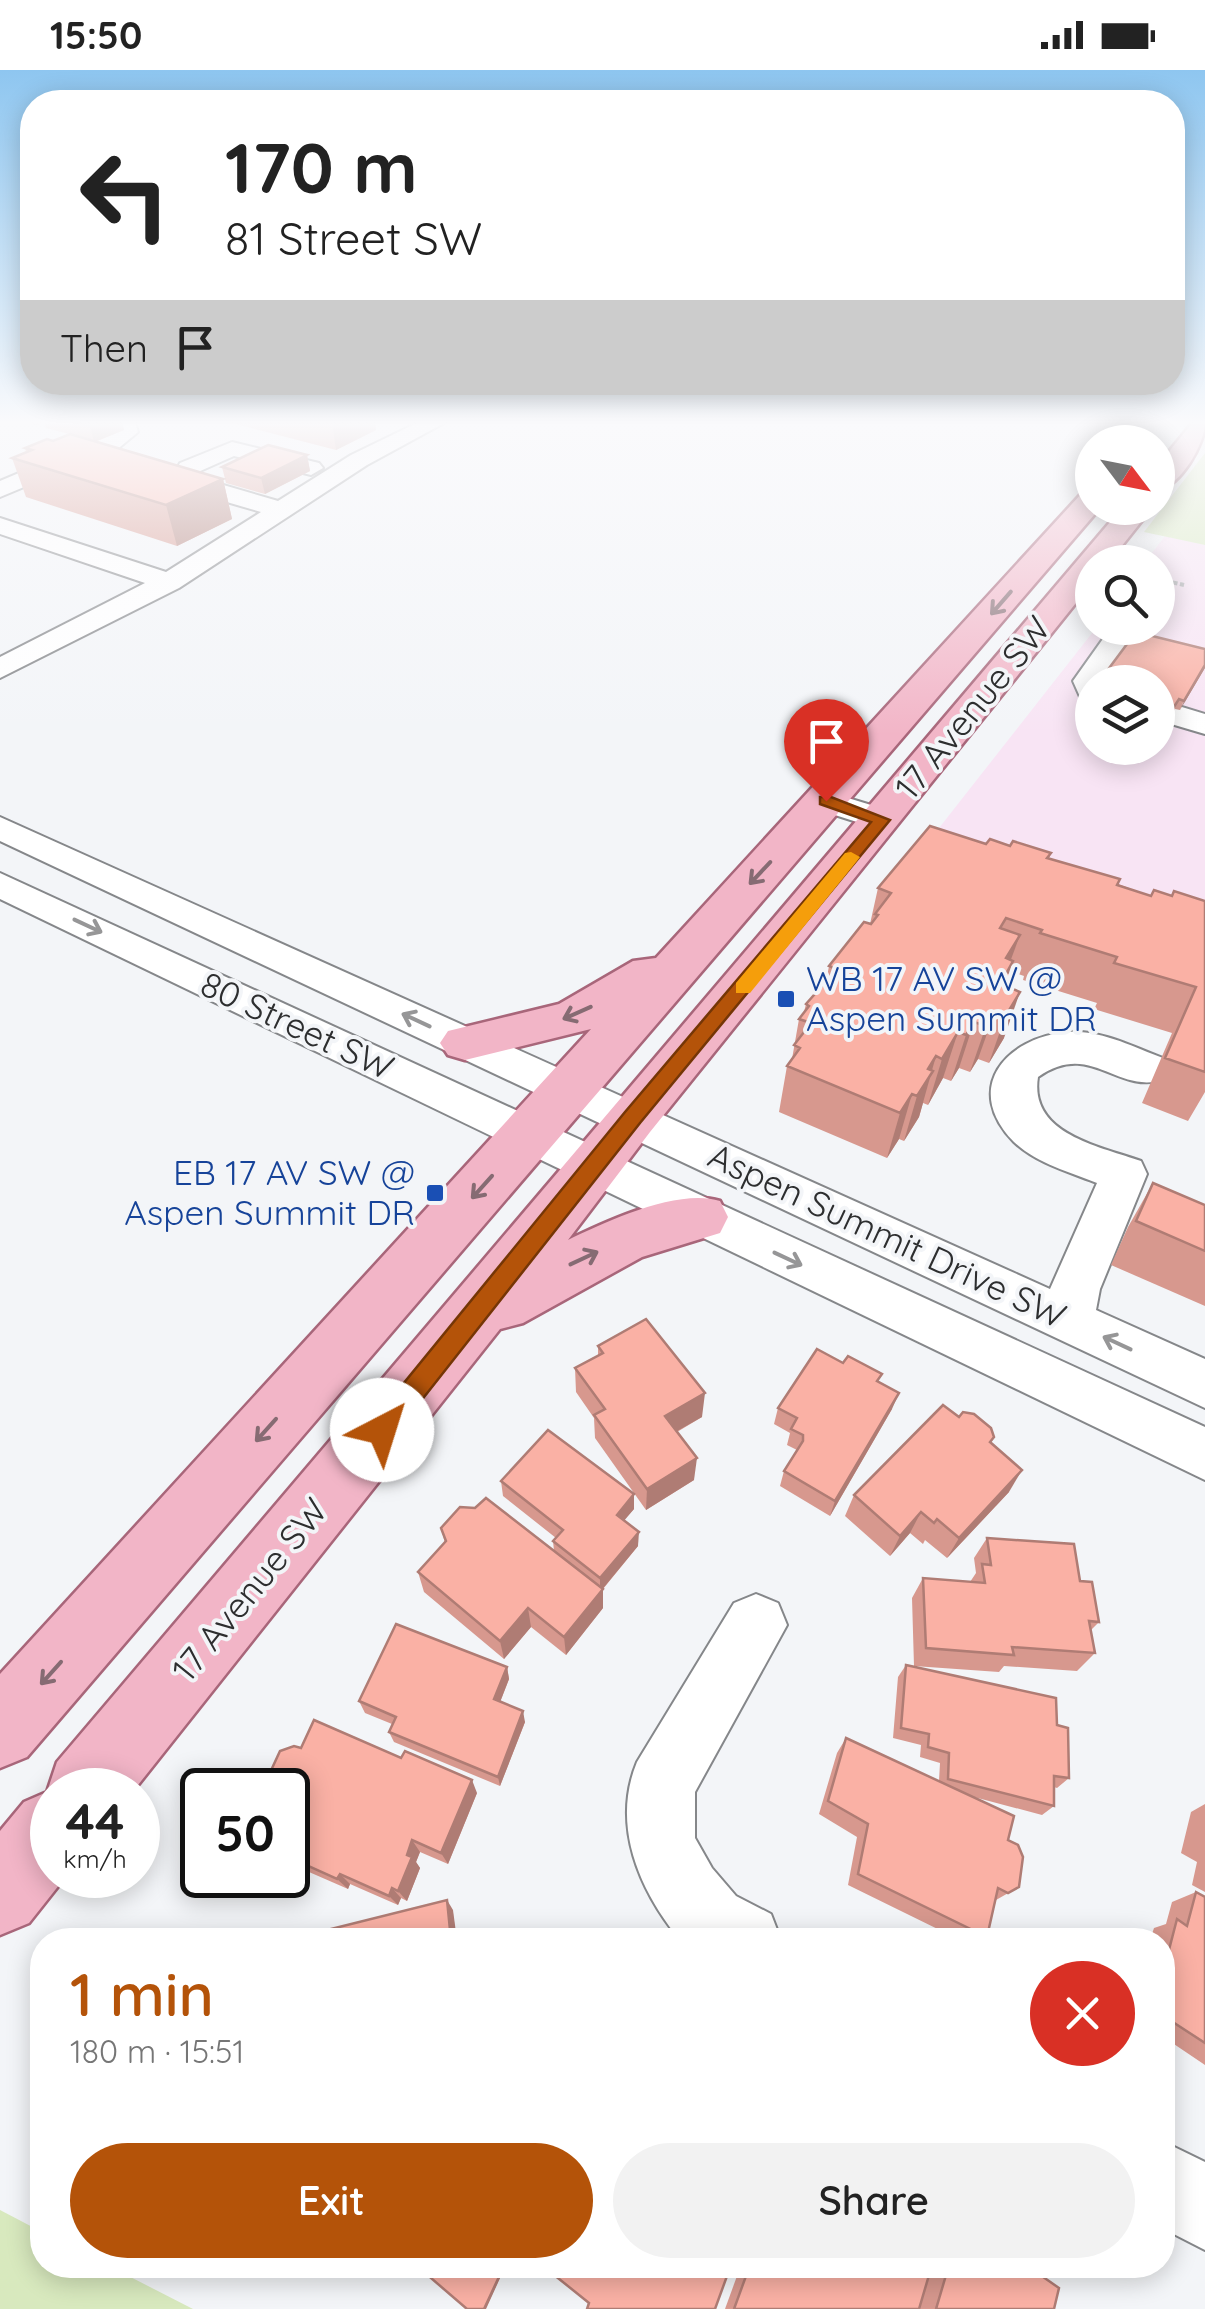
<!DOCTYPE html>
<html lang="en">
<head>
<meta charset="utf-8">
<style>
	:root { --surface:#fff; --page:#f2f2f2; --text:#222; --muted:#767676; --accent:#b45309 }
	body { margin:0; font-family:Quicksand,sans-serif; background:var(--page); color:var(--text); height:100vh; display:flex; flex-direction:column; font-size:38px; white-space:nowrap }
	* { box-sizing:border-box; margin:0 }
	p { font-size:32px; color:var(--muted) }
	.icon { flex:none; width:55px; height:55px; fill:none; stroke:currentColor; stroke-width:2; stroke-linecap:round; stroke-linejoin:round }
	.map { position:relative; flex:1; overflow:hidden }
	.side { position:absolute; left:30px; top:1858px; width:1145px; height:350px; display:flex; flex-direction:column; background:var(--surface); border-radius:40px; box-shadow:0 5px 25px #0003 }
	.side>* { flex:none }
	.top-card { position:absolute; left:20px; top:20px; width:1165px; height:305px; border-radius:40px; box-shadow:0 5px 25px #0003; background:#fff; color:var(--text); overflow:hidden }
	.needle { width:65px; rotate:122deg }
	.fabs { position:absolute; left:1075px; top:355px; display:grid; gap:20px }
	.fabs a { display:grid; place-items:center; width:100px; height:100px; border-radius:50%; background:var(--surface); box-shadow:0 5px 25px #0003; font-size:50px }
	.speed { position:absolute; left:30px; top:1698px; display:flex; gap:20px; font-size:50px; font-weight:700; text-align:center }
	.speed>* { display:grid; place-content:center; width:130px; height:130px; border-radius:50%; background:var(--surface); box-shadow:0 5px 25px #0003; line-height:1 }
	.speed small { font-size:25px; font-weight:400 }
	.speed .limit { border:5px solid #111; border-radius:15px; background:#fff; color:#111 }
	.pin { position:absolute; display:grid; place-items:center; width:85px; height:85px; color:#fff; margin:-102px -42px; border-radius:50% 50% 50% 0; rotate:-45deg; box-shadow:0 0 10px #0007 }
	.pin .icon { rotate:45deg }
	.me { position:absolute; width:110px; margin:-55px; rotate:40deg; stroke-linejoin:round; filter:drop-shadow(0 0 8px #0008) }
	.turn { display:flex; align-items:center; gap:35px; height:210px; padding:0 40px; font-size:45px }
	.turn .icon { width:130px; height:130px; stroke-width:2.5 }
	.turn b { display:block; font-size:70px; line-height:85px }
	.then { display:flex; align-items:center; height:95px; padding:0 40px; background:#0003; gap:20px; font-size:38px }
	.round { display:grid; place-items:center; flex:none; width:105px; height:105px; border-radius:52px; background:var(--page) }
	.head { display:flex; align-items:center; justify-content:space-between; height:170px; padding:0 40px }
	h1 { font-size:60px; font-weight:600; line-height:75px; color:var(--accent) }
	.cta { display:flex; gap:20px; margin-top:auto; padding:20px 40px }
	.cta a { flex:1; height:115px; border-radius:60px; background:var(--accent); color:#fff; font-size:40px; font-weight:600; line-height:115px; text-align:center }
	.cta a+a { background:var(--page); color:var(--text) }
	.status { display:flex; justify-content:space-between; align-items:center; height:70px; padding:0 50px; background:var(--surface); direction:ltr }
	.status svg { height:28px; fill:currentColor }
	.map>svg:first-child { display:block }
	.commercial { fill:#f8e4f4; fill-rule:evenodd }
	.green { fill:#d8e9be }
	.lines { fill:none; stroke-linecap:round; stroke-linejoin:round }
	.minor-casing { stroke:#85878a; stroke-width:4 }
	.major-casing { stroke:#a8667a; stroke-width:5 }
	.path { stroke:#afb0b3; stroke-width:4; stroke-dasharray:5 2.5; stroke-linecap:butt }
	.minor { fill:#fff; fill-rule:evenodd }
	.major { fill:#f2b5c7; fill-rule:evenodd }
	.wall { fill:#d7988e }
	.shaded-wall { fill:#af7c74 }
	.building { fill:#fab1a5; stroke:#af7c74; stroke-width:2.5 }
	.oneway { stroke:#866b73 }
	.oneway2 { stroke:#969697 }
	.route { fill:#b45309; stroke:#753606; stroke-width:2.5 }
	.slow { fill:#f59e0b }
	.transit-dot { fill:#1a4fb4; stroke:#f3f5f8; stroke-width:4 }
	.labels { text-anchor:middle; stroke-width:8; stroke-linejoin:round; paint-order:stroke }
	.street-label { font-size:35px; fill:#2d2e2f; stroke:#f3f5f8 }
	.transit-label { font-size:35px; fill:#164399; stroke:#f3f5f8; text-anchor:start }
</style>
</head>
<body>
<div class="status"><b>15:50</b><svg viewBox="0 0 49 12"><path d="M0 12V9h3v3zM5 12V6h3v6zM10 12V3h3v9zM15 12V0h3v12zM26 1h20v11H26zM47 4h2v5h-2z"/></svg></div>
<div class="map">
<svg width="1205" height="2239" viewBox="0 0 1205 2239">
	<rect width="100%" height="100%" fill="#f3f5f8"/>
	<path class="commercial" d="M1165,466l40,9v401l-284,-95 175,-223h62v-66h-13zM1092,612h66v66h-66z"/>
	<g class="green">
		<polygon points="1205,383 1205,475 1144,462"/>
		<polygon points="0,2140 42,2162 42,2195 107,2195 193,2239 0,2239"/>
	</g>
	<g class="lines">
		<defs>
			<g id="minor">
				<polygon points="110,352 135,352 138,362 120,377 0,427 0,411 104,367 115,360"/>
				<polygon points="419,352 446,352 367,395 179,518 0,608 0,587 145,513 0,464 0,448 166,502 261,442 179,418 172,407 180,393 232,372 319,393 323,398 311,405 234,386 198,402 196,407 278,431 351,385"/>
				<polygon points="1146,558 1130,571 1104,612 1092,612 1092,631 1081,629 1073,611 1110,559"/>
				<polygon points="1172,634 1205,644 1205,664 1161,651 1158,642"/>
				<polygon points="825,721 894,742 900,749 894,756 882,760 813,738 808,731 813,724"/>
				<path d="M0,747l1050,472 47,-106c-28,-11 -61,-20 -83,-41 -52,-53 -9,-104 53,-110 32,-3 67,15 96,26l7,11 -7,11c-48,14 -72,-40 -125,-3 -9,57 61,69 103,84l6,13 -47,115 -4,21 109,49v49l-1205,-567z"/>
				<polygon points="0,803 1205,1357 1205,1410 0,829"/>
				<path d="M756,1524l22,9 9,22 -92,167v46l17,30 24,28 35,18 10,26h-101c-41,-50 -69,-115 -43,-178l97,-159z"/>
				<polygon points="1162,2071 1205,2092 1205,2180 1162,2158"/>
			</g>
			<g id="major">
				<path d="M1193,352h12c0,22 -24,63 -47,68v-25z"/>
				<polygon points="1092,420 1092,438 1100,438 27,1687 0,1698 0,1604 591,959 465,990 448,985 440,973 448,961 559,934 633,891 656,888 1082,423"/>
				<path d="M1122,438h30l-43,54h-17v21l-442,549 -82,108c39,-19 110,-52 152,-39l8,16 -8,16 -78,24 -119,66 -23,6 -366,461h-82v85h15l-38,48 -29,12v-104l24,-29 23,-10 10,-30z"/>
			</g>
		</defs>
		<use href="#minor" class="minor-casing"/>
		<use href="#major" class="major-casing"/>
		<polyline class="path" points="1158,509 1184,515"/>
		<use href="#minor" class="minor"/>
		<use href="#major" class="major"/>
	</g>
	<g class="wall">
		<polygon points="24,352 122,352 124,360 95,372 223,409 232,449 177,476 26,427 12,388 26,382 25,378 53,371 69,364 46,358 44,352 37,355"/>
		<polygon points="228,352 375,352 376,360 336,380"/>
		<polygon points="307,385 310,401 265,424 226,413 222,397"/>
		<polygon points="1205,579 1180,640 1175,639 1167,653 1158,650 1158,612 1100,612 1101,609"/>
		<polygon points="986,774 1010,776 1051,783 1049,789 1151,826 1172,826 1205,831 1205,1022 1188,1051 1142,1033 1172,963 1094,939 1097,933 1023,910 1024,906 1010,901 1010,918 1004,968 989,993 978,989 970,1002 959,998 951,1011 943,1008 928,1035 923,1033 919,1047 904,1071 899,1069 887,1088 779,1042 787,996 792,989 799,949 804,942 806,934 826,912 829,896 870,854 878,818"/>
		<polygon points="1153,1113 1205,1135 1205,1236 1111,1195 1128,1157"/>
		<polygon points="598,1276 702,1347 677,1362 694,1410 646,1440 595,1368 594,1348 576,1322 575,1298 598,1286"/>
		<polygon points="843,1293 879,1312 892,1339 830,1446 780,1416 784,1401 797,1380 787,1375 790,1363 774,1354 778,1338"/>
		<polygon points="959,1347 994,1367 991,1373 1009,1422 947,1488 925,1470 923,1474 910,1463 890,1486 845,1446 854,1425"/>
		<polygon points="501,1411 634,1439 624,1450 638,1476 603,1519 603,1538 566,1585 531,1557 504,1589 424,1522 418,1502 445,1473 441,1458 475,1438 554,1481 553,1471 556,1468 503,1426"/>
		<polygon points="987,1468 1080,1511 1099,1552 1090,1561 1095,1583 1077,1601 1004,1596 999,1602 914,1596 912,1528 923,1508 970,1512 976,1503 974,1488"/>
		<polygon points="906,1595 1057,1655 1069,1708 1057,1718 1054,1717 1054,1736 1042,1745 974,1727 1008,1770 1019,1817 996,1830 987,1867 982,1870 960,1870 848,1815 857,1767 819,1744 837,1683 846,1668 939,1711 940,1693 920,1687 921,1675 893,1668 898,1607"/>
		<polygon points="507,1597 509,1609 500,1632 525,1652 500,1716 394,1672 389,1662 392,1654 365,1643 359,1631"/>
		<polygon points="288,1720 477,1723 448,1794 420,1782 416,1792 420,1798 407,1831 401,1828 398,1835 350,1814 348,1819 309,1802 297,1791 298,1789 288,1785"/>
		<polygon points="1205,1734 1205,1822 1192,1815 1197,1792 1181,1783 1191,1742"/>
		<polygon points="1196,1822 1205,1827 1205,1995 1162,1966 1162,1870 1150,1870 1154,1858 1166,1854 1172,1832"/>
		<polygon points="741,2195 1026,2195 1054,2239 725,2239"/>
	</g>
	<g class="shaded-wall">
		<polygon points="102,352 122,352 124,360 94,372 90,356"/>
		<polygon points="332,352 375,352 376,360 336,380"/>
		<polygon points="307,385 310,401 265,424 261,408"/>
		<polygon points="223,409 232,449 177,476 166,435"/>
		<polygon points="1205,595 1205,598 1180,640 1184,631"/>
		<polygon points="1020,865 1003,911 1006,888"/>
		<polygon points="1013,891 978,989 970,1002 986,956 1007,902"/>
		<polygon points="1020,922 1004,968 989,993 1005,947"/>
		<polygon points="974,952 959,998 951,1011 966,965"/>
		<polygon points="958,962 943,1008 928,1035 942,989"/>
		<polygon points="936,986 919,1047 904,1071 917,1026 928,999"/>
		<polygon points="912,1024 899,1069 887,1088 900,1043"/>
		<polygon points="705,1323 702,1347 663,1369 665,1346"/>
		<polygon points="899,1323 892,1339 830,1446 835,1431"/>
		<polygon points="697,1388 694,1410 646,1440 647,1419"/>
		<polygon points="1022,1400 1009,1422 947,1488 959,1468"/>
		<polygon points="634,1424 634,1439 617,1459 617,1445"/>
		<polygon points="921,1442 910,1463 890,1486 900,1466"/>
		<polygon points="639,1462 638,1476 600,1522 600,1508"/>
		<polygon points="603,1519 603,1538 566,1585 564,1567"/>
		<polygon points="528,1538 531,1557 504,1589 500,1571"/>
		<polygon points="507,1597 509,1609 497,1640 494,1629"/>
		<polygon points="523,1641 525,1652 500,1716 498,1707"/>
		<polygon points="472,1710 477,1723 448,1794 441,1783"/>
		<polygon points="412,1770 420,1782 416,1792 420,1798 407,1831 398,1821 407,1785"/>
		<polygon points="340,1804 350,1814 348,1819 337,1809"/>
		<polygon points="392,1818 401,1828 398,1835 389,1826"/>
		<polygon points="447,1830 453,1840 457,1870 451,1870"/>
		<polygon points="506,2195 486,2239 484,2239 504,2196"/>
	</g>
	<g class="building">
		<polygon points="73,352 102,352 90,356"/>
		<polygon points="70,364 223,409 166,435 12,388 32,380 25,378 47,369 53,371"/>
		<polygon points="268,375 307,385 261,408 222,397"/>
		<polygon points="1136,562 1205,579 1205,595 1184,631 1179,629 1170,643 1158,640 1159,625 1158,624 1158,612 1114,612 1101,609"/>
		<polygon points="930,756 986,774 990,769 1010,776 1013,771 1051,783 1047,788 1120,809 1117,815 1151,826 1154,820 1172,826 1174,821 1205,831 1205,1002 1165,988 1196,917 1114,893 1117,887 1040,863 1042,860 1006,848 1000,858 1020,865 1006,888 1013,891 1007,902 1015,905 1008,917 1020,922 1005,947 994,943 986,956 974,952 966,965 958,962 942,989 936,986 928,999 933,1001 917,1026 912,1024 900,1043 787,996 800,978 794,975 811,953 799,949 809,936 806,934 837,899 829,896 864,852 871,854 878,845 875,844 891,823 878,818"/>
		<polygon points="1153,1113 1205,1135 1205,1181 1136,1151"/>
		<polygon points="646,1249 705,1323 665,1346 697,1388 647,1419 594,1345 605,1339 575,1298 603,1283 598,1276"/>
		<polygon points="817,1279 843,1293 848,1286 882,1304 877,1311 899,1323 835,1431 784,1401 803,1371 803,1365 791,1359 797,1348 778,1338"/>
		<polygon points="943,1335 959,1347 963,1342 974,1344 991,1358 994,1367 990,1372 1022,1400 959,1468 937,1449 934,1453 921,1442 900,1466 854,1425"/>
		<polygon points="548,1360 634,1424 617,1445 639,1462 600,1508 553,1471 563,1460 501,1411"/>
		<polygon points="486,1428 603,1519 564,1567 528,1538 500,1571 418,1502 446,1471 441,1458 460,1437 475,1438"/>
		<polygon points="987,1468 1074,1474 1080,1511 1092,1512 1099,1552 1089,1551 1095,1583 1012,1577 1014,1585 926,1578 923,1508 985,1513 982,1494 991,1495"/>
		<polygon points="396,1554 507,1597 494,1629 523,1641 498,1707 389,1662 396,1647 359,1631"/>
		<polygon points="906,1595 1056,1628 1057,1655 1068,1658 1069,1708 1054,1706 1054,1736 948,1709 949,1683 928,1677 929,1664 901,1658"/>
		<polygon points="314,1650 401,1688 405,1681 472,1710 441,1783 412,1770 407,1785 412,1787 398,1821 392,1818 389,1826 340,1804 337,1809 297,1791 300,1785 288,1779 288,1720 262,1720 280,1681 294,1676 301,1678"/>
		<polygon points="846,1668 1014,1746 1008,1770 1018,1775 1023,1787 1019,1817 1008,1823 998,1818 987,1867 858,1804 868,1754 828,1731"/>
		<polygon points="1196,1822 1205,1827 1205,1973 1162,1945 1173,1905 1164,1899 1177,1849 1187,1856"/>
		<polygon points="447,1830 451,1870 287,1870"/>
		<polygon points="428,2195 513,2195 510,2202 504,2196 484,2239 467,2239 424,2202"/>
		<polygon points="550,2195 731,2195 715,2239 587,2239 589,2233 548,2200"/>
		<polygon points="750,2195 932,2195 919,2239 734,2239"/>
		<polygon points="949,2195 1026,2195 1059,2218 1054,2239 936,2239"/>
	</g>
	<defs><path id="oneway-shaft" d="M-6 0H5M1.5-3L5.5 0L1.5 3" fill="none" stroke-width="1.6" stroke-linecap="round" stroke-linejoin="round" transform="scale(2.5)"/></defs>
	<g class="oneway">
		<use href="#oneway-shaft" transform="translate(1001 533) rotate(131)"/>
		<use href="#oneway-shaft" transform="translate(760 803) rotate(133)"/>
		<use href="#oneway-shaft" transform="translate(577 943) rotate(156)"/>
		<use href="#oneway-shaft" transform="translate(482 1117) rotate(132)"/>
		<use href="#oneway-shaft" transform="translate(584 1188) rotate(-25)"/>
		<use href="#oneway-shaft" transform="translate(266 1360) rotate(132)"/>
		<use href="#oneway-shaft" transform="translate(51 1603) rotate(132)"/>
	</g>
	<g class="oneway2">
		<use href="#oneway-shaft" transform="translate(88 856) rotate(25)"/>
		<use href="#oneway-shaft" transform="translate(416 950) rotate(-155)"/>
		<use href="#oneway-shaft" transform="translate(788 1189) rotate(25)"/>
		<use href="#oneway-shaft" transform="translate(1117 1273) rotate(-155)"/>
	</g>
	<linearGradient id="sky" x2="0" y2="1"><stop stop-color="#8ec6f0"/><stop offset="0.53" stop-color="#fafafc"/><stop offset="1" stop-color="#fafafc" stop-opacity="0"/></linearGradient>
	<rect width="1205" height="665" fill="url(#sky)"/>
	<polygon class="route" points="820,727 831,727 890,750 640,1053 391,1369 382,1372 372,1369 368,1360 372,1352 625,1042 871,752 820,734"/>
	<polygon class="slow" points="851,782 860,787 857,791 750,923 736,923 736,913 845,783"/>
	<g class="transit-dot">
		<rect x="776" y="919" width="20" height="20" rx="5"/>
		<rect x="425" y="1113" width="20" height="20" rx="5"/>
	</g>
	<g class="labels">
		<g class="street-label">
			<text transform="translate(973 638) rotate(-51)" y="12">17 Avenue SW</text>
			<text transform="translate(297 956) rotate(25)" y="12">80 Street SW</text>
			<text transform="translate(887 1166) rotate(25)" y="12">Aspen Summit Drive SW</text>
			<text transform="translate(250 1520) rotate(-51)" y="12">17 Avenue SW</text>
		</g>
		<g class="transit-label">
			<text x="806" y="921">WB 17 AV SW @<tspan x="806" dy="40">Aspen Summit DR</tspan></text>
			<text x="415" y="1115" text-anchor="end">EB 17 AV SW @<tspan x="415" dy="40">Aspen Summit DR</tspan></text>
		</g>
	</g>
</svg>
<div class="fabs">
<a><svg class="needle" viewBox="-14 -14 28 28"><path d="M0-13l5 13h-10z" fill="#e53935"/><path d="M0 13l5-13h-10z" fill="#767676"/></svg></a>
<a><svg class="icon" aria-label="search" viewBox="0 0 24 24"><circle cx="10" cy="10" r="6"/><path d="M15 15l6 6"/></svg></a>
<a><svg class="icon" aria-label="layers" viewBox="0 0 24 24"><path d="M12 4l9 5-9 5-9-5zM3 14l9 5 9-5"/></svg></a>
</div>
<div class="speed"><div>44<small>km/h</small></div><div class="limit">50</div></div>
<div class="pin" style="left:826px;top:731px;background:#d93025"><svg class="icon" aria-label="arrive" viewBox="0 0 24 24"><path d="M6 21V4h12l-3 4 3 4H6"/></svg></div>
<svg class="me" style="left:382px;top:1360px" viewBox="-20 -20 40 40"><circle r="19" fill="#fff"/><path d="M0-13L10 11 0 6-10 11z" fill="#b45309"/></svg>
<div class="top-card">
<div class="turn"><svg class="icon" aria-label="left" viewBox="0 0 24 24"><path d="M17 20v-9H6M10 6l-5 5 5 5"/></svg><div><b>170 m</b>81 Street SW</div></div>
<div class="then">Then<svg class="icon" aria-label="arrive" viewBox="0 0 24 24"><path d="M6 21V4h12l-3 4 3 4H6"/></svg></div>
</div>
<section class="side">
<div class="head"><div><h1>1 min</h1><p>180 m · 15:51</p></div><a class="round" style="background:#d93025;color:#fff"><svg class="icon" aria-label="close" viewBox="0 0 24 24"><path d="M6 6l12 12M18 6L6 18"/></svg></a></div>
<div class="cta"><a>Exit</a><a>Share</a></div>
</section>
</div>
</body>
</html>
